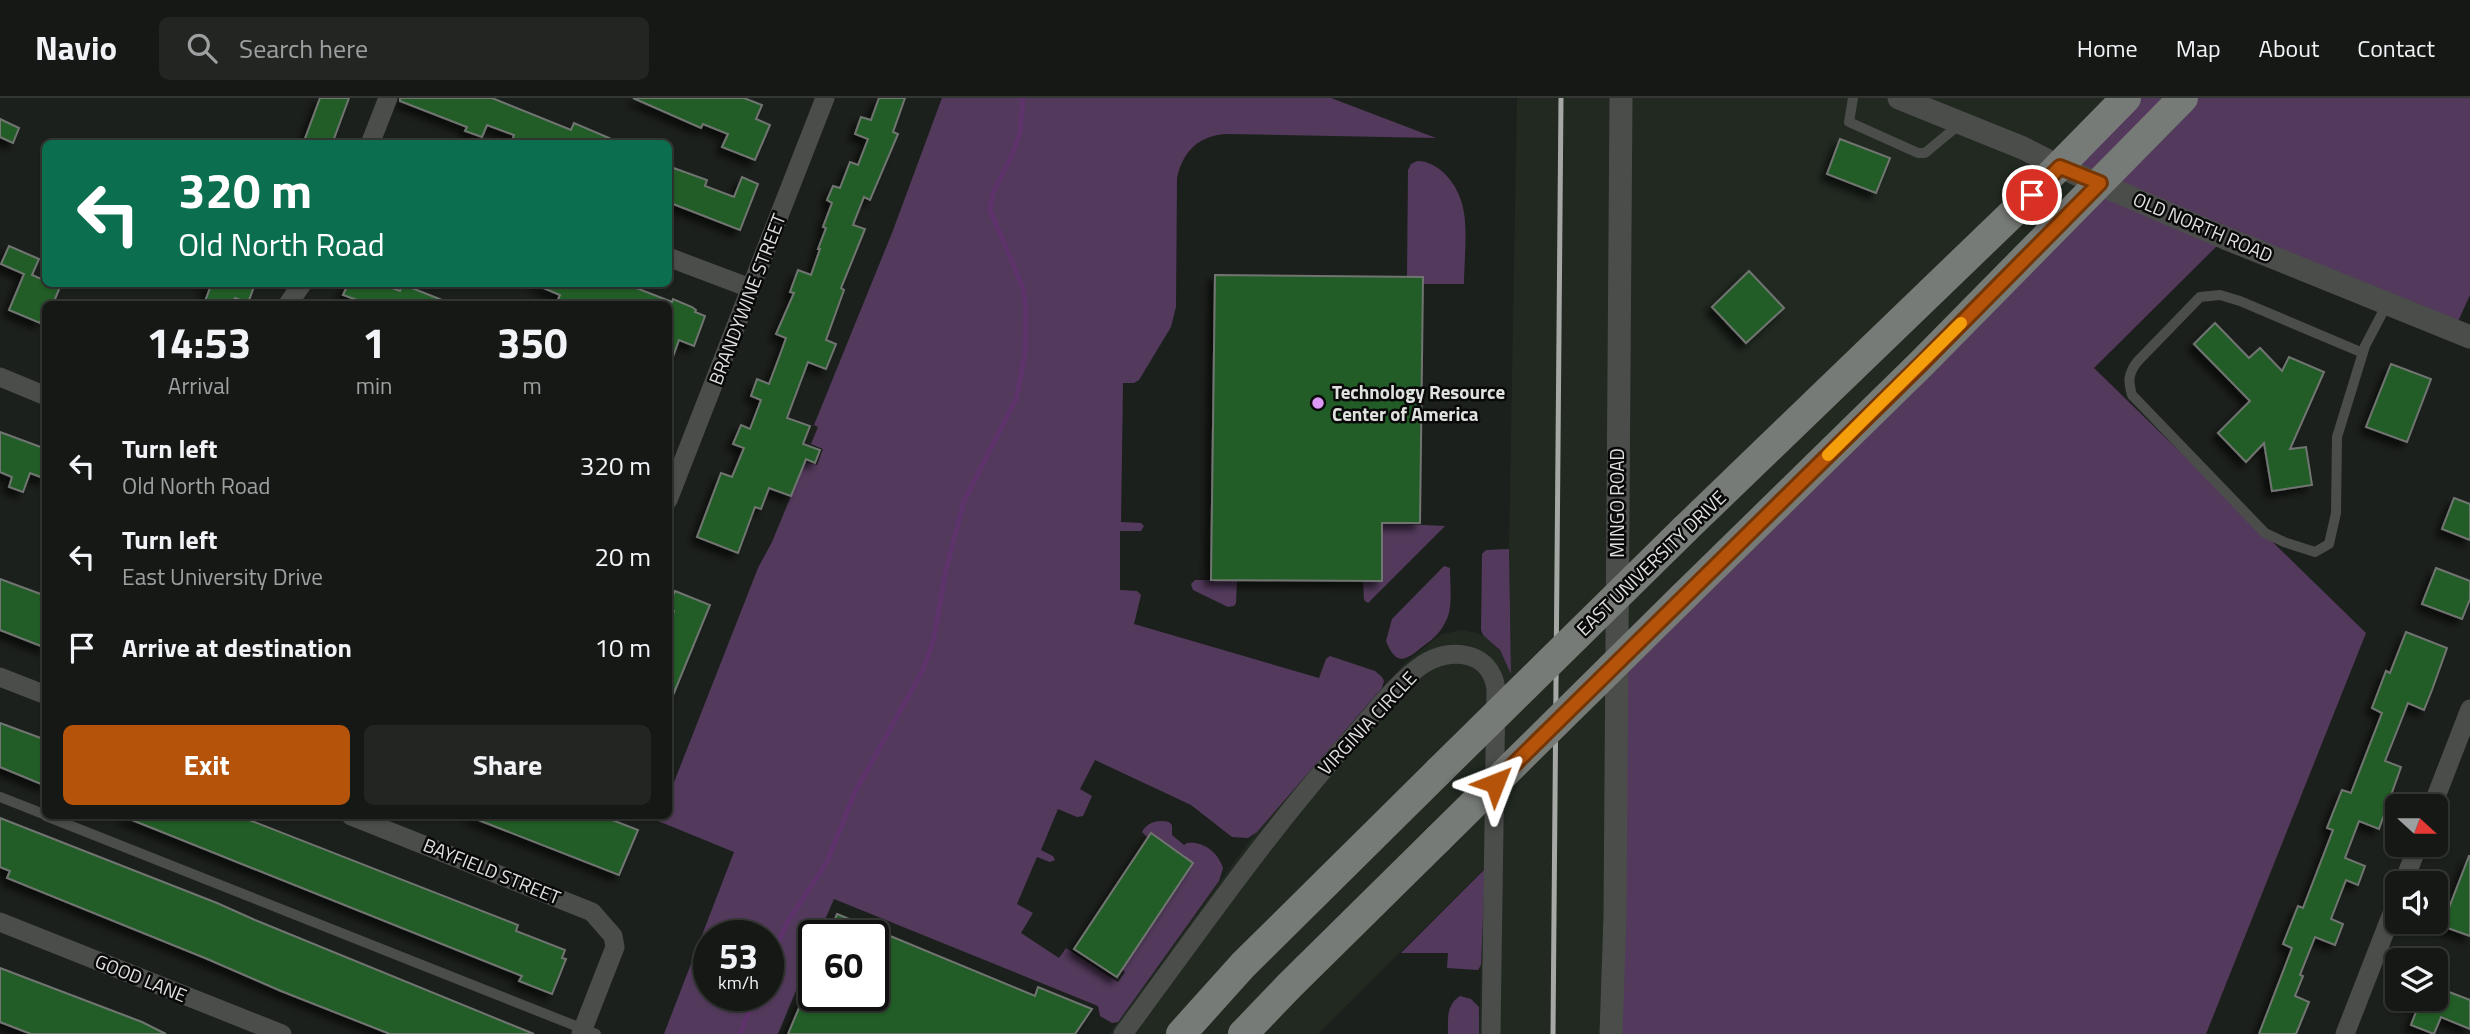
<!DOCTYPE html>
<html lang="en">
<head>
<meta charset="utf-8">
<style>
	:root { --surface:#151815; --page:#222522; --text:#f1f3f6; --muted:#9da0a0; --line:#343734; --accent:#b45309 }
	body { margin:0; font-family:"Titillium Web",sans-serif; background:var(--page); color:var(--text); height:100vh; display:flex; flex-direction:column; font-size:26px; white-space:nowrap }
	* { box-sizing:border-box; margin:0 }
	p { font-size:23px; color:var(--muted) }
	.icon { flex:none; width:38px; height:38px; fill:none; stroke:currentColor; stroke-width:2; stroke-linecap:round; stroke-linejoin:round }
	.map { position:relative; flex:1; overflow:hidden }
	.side { position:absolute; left:42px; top:203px; width:630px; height:518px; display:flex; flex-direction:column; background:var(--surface); border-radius:10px; box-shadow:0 2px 5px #0004,0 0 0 2px var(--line) }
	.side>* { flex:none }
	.hud { position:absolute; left:42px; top:42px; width:630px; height:147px; border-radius:10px; box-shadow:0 2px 5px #0004,0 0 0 2px var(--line); background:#0b6e4f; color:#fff; overflow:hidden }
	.needle { width:46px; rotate:111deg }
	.tools { position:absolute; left:2385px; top:696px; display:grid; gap:14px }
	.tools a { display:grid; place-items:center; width:63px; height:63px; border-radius:10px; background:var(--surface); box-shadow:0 2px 5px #0004,0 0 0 2px var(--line); font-size:35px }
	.speed { position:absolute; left:693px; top:822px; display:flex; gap:14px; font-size:35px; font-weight:700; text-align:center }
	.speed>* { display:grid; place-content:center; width:91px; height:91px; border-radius:50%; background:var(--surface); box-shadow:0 2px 5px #0004,0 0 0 2px var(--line); line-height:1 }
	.speed small { font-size:18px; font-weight:400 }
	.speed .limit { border:4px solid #111; border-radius:10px; background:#fff; color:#111 }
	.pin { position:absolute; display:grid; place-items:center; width:60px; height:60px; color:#fff; margin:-30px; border:4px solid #fff; border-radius:50%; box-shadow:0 2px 7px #0007 }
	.me { position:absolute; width:77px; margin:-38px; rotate:45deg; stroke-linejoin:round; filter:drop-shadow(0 0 5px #0008) }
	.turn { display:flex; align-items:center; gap:24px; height:147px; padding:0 21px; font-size:32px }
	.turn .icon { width:91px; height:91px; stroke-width:2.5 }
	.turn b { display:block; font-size:49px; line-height:60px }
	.eta { display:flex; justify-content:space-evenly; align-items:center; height:119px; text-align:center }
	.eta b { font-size:42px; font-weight:700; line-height:49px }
	.action { display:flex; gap:14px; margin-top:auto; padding:14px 21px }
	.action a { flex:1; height:80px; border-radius:10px; background:var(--accent); color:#fff; font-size:28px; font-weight:700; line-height:80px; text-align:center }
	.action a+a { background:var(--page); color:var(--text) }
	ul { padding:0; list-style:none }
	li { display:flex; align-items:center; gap:21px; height:91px; padding:0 21px }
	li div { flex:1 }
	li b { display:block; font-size:26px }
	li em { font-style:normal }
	header { display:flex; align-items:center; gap:42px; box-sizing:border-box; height:98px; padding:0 35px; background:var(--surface); border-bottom:2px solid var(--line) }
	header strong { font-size:33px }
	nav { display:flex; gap:38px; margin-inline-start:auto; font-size:24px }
	.search { width:490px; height:63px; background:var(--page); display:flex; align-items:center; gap:18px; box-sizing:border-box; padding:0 24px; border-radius:10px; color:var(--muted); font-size:26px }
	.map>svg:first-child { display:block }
	.built { fill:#212921 }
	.green { fill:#533a5c; fill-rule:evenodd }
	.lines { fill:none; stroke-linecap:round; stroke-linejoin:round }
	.stream { stroke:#5e336c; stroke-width:5 }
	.building { fill:#205b26; stroke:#717571; stroke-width:2; filter:url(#shadow) }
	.service { stroke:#4b4d4b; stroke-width:10 }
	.minor { stroke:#4b4d4b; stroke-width:19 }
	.tertiary { stroke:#4b4d4b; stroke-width:23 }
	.primary { stroke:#777b77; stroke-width:30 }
	.rail { stroke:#a6a8a6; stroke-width:5 }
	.primary-bridge { stroke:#777b77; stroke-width:30 }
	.route-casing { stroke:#753606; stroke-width:18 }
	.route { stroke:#b45309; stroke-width:12 }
	.slow { stroke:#f59e0b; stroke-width:12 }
	.poi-dot { fill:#dc99f4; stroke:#080908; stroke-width:2.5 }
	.labels { text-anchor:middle; stroke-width:5; stroke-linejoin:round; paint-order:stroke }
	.street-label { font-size:19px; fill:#dfe1df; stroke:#080908 }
	.poi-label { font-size:19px; font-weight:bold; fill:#dfe1df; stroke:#080908; text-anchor:start }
</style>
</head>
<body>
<header>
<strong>Navio</strong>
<div class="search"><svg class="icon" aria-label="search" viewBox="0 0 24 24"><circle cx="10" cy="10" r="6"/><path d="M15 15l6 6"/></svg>Search here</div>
<nav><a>Home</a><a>Map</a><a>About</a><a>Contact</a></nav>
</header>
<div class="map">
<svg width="2470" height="936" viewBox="0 0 2470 936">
	<defs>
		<filter id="shadow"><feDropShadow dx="-6" dy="6" stdDeviation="3.5" flood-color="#0009"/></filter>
	</defs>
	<rect width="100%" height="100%" fill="#1c201c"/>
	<polygon class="built" points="1517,0 2126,0 2100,85 1611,936 1479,936 1484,771 1318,936 1109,936 1254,737 1403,567 1440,537 1461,532 1477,535 1493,543 1511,571 1509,451"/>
	<g class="green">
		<path d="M942,0h389l105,40 -208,-4c-29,1 -45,17 -51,44l-1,129 -5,20 -32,53 -5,3h-11l-2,139 20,1 3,3 -3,5h-21v59l17,1 4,4 -7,29 185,54 7,-19 4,-3 45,15 7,6 2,4 -2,7 -125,144 -9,6 -16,-1 -41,-32 -96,-45 -15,29 12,7 -9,20 -6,1 -19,-8 -17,41 12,6 2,4 -5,2 -13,-5 -20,47 16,9 -12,20 38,25 7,-10 52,34 7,-10 -3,-3 71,-106 -41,-30 -4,5 -6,-6c5,-10 16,-13 27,-10l3,3v10l12,10 3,-2c16,-2 31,9 36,25l-4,13 -101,141 -6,1 -12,-7 -2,-10 -264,-107 -16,37h-4v11l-36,87h-114l70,-182 -76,-31 2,-5h8l1,-21 89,-227 14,-26 33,-80 12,3 6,-16 -12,-5 7,-17 -4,-2 78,-192zM709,838h59v60h-59z"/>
		<polygon points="2126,0 2470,0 2470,197 2454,232 2225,140 2094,270 2366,535 2206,936 1611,936 1616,564 2100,86 2060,69"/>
		<path d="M1417,63c23,0 42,25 46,47 5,20 1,55 1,76h-41v-7h-16l1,-107 3,-6z"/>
		<polygon points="1382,425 1445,428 1368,505 1364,502 1363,483 1382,483"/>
		<polygon points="1509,451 1511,576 1500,552 1483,537 1481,532 1482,456 1486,452"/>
		<path d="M1444,468l6,2c0,15 2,31 -1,45 -5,16 -14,25 -27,34 -17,14 -26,19 -36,-6l6,-22z"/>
		<polygon points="1195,482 1237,482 1236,505 1234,508 1228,509 1193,492 1191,486"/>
		<polygon points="1485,771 1481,867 1478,872 1447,870 1448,855 1401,855"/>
		<path d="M1460,898l11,3 8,8v27h-31c0,-15 -2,-29 12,-38z"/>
	</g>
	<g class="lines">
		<g class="stream">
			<polyline points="768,868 787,825 827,764 855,694 923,572 933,544 946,472 964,403 1016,301 1025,257 1026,210 1023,190 990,112 993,95 1012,57 1020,35 1023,0"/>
			<polyline points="740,936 755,898"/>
		</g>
	</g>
	<g class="building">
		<polygon points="320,0 349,0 332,46 303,46"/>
		<polygon points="400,0 492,0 571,32 574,25 623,46 511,46 514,37 487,27 482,39 465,33 467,29 400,3"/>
		<polygon points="633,0 744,0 762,7 756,21 770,27 755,62 722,49 728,36 703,26 701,30"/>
		<polygon points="879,0 905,0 893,34 898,36 870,102 864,99 853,127 865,131 841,190 844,192 826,242 836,246 826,271 808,264 787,320 810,328 803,346 820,352 815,365 806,361 791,398 769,390 761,411 755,409 738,455 697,439 721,375 732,379 744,350 733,346 741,327 750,331 761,302 751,298 757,281 769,286 781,254 786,240 776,236 794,195 790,194 798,172 811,177 820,151 818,151 826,130 823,129 832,105 827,102 833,88 840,90 850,64 858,67 868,41 855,36 861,19 871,22"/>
		<polygon points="0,21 19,30 13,45 0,39"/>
		<polygon points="1840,41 1890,60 1876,95 1827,76"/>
		<polygon points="668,68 707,82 705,88 734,99 742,79 758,86 740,132 668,104"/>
		<polygon points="9,148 39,161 32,177 46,183 46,186 60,189 53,206 46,206 40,225 9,212 24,176 1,166"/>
		<polygon points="1749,173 1784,210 1746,245 1712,209"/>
		<polygon points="1215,177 1423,179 1420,425 1382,425 1382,483 1211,482"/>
		<polygon points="201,186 255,186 248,205 235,200 232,206 204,206 210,190"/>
		<polygon points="348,186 381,186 400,193 402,186 452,206 368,206 343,197"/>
		<polygon points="534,186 626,186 672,204 673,201 692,209 696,212 695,214 705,218 694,248 679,242 670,267 668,206 556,206 560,197"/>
		<polygon points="2215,225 2249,260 2260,250 2282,273 2289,259 2324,274 2290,351 2306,349 2312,387 2272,393 2264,345 2246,364 2218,335 2250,303 2194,246"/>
		<polygon points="2391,266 2431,281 2407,344 2366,329"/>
		<polygon points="0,334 46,351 46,381 30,375 23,394 9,389 12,379 0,374"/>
		<polygon points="2454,400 2470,406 2470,442 2442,431"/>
		<polygon points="2436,470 2470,483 2470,501 2462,521 2422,506"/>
		<polygon points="0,481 46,498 46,550 0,532"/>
		<polygon points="675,493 710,507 669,607 668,527 674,513 668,509"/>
		<polygon points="2406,534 2447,550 2432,592 2424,612 2408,605 2393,643 2385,663 2401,669 2379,731 2359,723 2345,760 2365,768 2358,787 2346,782 2331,821 2343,826 2335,847 2315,839 2300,877 2303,878 2295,898 2309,904 2296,936 2259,936 2292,850 2283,846 2298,808 2303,810 2333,732 2327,730 2342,692 2351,695 2382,615 2372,610 2386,573 2390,575"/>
		<polygon points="0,625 46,642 46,688 0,669"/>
		<polygon points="122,718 239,718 518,827 516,833 565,852 562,860 566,861 552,896 519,883 522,878"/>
		<polygon points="468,718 602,718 638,732 619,777"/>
		<polygon points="0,720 217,805 255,822 534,936 390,936 281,893 205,860 7,780 10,773 0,769"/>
		<polygon points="1151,735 1193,765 1117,879 1074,851"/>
		<polygon points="2469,758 2470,758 2470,838 2442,828"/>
		<polygon points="837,816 1035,898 1038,889 1092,911 1075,936 788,936 804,898 873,898 873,838 828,838"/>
		<polygon points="0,870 142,924 166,936 31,936 0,924"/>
		<polygon points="2436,889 2470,902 2470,931 2441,919 2434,936 2411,927 2421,901 2436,901"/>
	</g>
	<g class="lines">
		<g class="service">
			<polyline points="1853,0 1849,24 1918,55 1925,55 1960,26"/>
			<path d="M2363,255l-123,-52 -20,-6 -20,2 -63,65c-9,12 -9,19 -5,33l133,138 19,9 31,10 14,-8 7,-31 1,-76 28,-91 22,-42"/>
			<polyline points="0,699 46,717"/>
			<polyline points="46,718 596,936"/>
		</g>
		<g class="minor">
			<polyline points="370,46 388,0"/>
			<polyline points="668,159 750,190"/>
			<polyline points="288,206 302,186"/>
			<polyline points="0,279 46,298"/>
			<polyline points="668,402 825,0"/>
			<polyline points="0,579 46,597"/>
			<polyline points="2432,709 2470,611"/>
			<polyline points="351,718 592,814 613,838 615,849 581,936"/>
			<polyline points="2403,786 2418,747"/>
			<polyline points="0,824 282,936"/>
			<path d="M1123,936c75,-101 147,-206 232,-300 21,-23 41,-51 67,-69 28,-19 69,-14 74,24l-5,345"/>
			<polyline points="2345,936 2398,800"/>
		</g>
		<g class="tertiary">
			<polyline points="1899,0 2023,50 2060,69 2225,140 2470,239"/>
			<polyline points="1611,936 1615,818 1621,0"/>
		</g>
		<g class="primary">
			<polyline points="1685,431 2017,111 2126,0"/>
			<polyline points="1684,498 1922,265 2183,0"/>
			<polyline points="1181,936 1243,867 1439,673"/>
			<polyline points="1243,936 1289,888 1438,741"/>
		</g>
		<polyline class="rail" points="1553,936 1561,0"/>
		<g class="primary-bridge">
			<polyline points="1439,673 1685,431"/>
			<polyline points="1438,741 1684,498"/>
		</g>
	</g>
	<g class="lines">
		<defs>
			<polyline id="route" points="1495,685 1922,265 2100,85 2060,69 2032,97"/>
		</defs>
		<use href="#route" class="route-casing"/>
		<use href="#route" class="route"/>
		<polyline class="slow" points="1828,357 1961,225"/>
	</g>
	<circle class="poi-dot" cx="1318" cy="305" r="7"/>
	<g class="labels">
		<g class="street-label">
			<text transform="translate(2203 129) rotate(23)" y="7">OLD NORTH ROAD</text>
			<text transform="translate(747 201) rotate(-69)" y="7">BRANDYWINE STREET</text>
			<text transform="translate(1617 405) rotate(-90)" y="7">MINGO ROAD</text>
			<text transform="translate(1651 465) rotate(-44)" y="7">EAST UNIVERSITY DRIVE</text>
			<text transform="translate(1367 625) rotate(-47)" y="7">VIRGINIA CIRCLE</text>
			<text transform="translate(492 773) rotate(22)" y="7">BAYFIELD STREET</text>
			<text transform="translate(141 880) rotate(22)" y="7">GOOD LANE</text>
		</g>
		<g class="poi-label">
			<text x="1332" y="301">Technology Resource<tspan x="1332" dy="22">Center of America</tspan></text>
		</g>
	</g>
</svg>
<div class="tools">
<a><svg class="needle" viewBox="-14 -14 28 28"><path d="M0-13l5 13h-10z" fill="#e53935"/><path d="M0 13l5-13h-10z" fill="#9da0a0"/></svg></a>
<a><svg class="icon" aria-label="sound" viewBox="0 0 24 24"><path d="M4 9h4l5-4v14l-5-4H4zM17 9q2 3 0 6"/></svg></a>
<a><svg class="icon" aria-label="layers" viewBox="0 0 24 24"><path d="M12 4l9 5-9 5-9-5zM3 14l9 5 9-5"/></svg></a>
</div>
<div class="speed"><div>53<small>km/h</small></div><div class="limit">60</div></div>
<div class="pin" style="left:2032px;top:97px;background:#d93025"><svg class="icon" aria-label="arrive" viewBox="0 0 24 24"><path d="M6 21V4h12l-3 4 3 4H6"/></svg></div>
<svg class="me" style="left:1495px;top:685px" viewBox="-20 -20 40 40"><path d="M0-17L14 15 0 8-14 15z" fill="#b45309" stroke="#fff" stroke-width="4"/></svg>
<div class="hud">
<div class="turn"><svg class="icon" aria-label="left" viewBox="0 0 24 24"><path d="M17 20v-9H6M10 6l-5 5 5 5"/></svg><div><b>320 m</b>Old North Road</div></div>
</div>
<section class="side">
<div class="eta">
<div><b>14:53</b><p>Arrival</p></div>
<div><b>1</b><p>min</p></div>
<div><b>350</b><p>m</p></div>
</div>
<ul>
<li><svg class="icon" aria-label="left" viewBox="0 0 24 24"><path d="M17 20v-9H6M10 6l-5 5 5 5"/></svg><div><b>Turn left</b><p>Old North Road</p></div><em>320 m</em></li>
<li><svg class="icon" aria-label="left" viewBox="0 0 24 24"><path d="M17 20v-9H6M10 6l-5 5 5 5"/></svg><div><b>Turn left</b><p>East University Drive</p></div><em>20 m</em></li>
<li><svg class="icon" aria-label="arrive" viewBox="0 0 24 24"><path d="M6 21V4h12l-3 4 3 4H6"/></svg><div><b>Arrive at destination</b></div><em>10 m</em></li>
</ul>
<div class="action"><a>Exit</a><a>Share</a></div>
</section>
</div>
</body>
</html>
